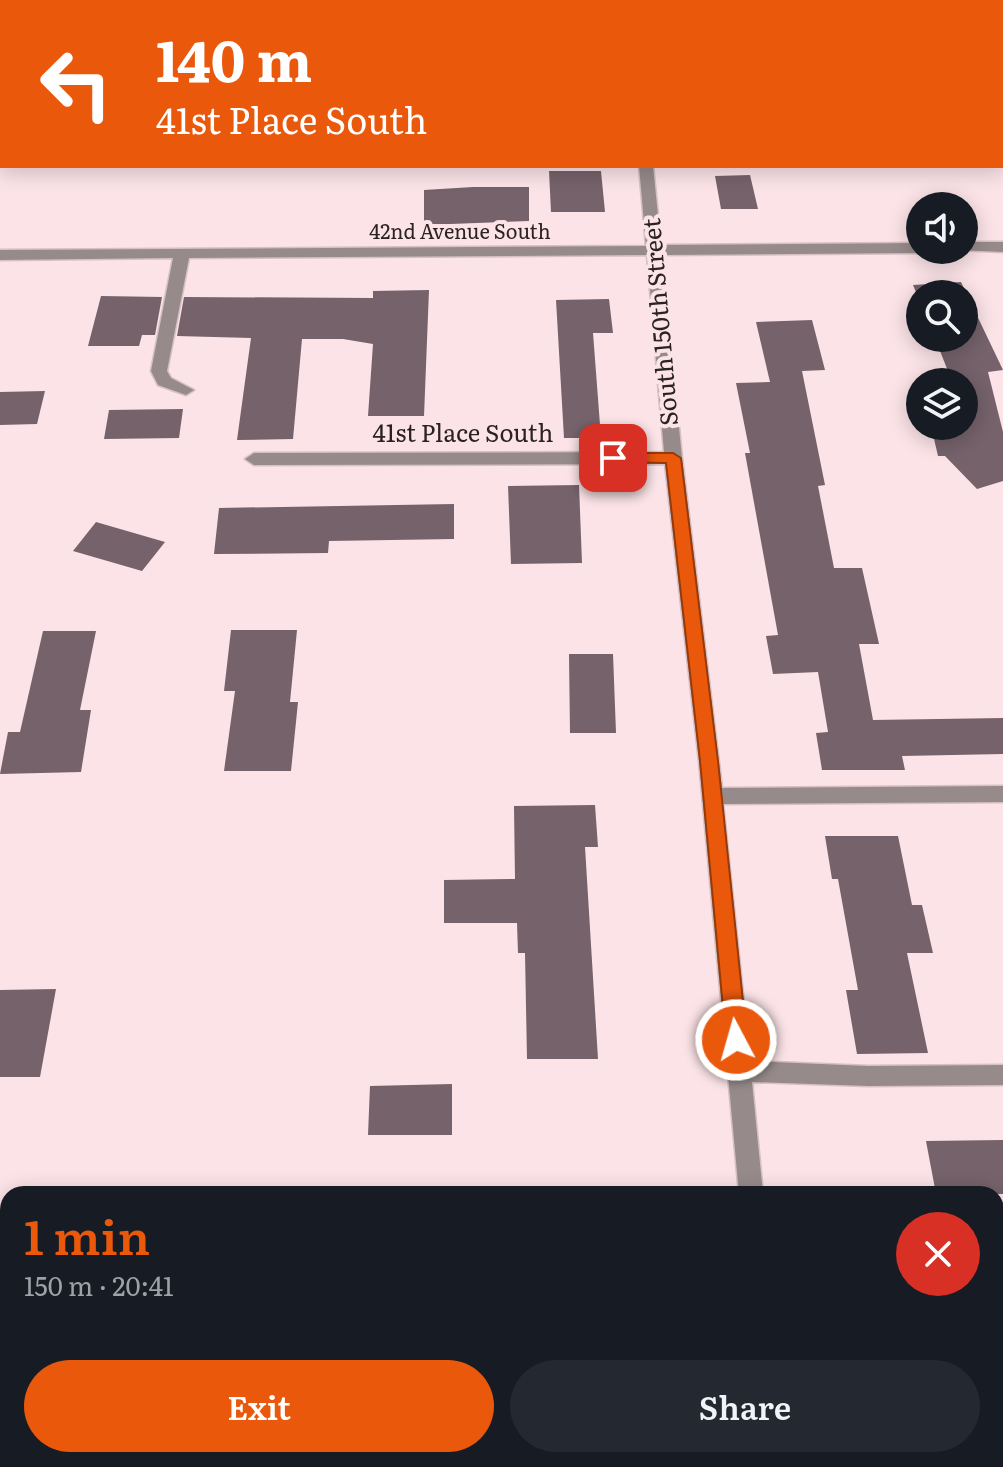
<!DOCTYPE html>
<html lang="en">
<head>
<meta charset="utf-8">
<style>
	:root { --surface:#171b24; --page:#242831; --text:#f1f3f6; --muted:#9ea1a6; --accent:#ea580c }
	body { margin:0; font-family:Literata,serif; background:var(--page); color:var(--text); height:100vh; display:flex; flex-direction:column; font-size:30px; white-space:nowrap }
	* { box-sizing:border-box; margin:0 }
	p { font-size:26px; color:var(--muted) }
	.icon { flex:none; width:44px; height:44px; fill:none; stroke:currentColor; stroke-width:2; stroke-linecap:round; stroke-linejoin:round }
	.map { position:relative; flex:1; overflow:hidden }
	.drawer { position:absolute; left:0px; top:1186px; width:1004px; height:282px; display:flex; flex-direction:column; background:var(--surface); border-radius:24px 24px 0 0; box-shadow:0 4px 20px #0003 }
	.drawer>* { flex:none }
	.banner { position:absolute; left:0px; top:0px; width:1004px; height:168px; box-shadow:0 4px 20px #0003; background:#ea580c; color:#fff; overflow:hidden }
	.controls { position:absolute; left:906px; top:192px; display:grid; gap:16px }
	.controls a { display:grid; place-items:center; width:72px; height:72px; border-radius:50%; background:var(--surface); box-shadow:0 4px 20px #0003; font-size:40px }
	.pin { position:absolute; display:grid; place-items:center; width:68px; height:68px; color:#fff; margin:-34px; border-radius:16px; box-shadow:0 4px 12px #0006 }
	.me { position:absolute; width:88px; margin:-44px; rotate:354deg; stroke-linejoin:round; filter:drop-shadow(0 0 6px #0008) }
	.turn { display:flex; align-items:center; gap:28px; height:168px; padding:0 24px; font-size:36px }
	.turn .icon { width:104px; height:104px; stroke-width:2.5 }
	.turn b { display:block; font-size:56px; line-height:68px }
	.round { display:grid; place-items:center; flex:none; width:84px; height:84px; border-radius:42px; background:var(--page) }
	.head { display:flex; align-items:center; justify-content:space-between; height:136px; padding:0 24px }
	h1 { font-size:48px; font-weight:600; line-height:60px; color:var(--accent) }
	.button { display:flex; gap:16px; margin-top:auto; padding:16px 24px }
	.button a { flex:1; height:92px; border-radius:48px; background:var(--accent); color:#fff; font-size:32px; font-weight:600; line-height:92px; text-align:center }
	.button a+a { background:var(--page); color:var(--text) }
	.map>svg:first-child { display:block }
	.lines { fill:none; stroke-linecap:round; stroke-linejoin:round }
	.stream { fill:#b28daf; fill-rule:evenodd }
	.building { fill:#75626b }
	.minor-casing { stroke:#d6c0c4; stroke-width:3 }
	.minor { fill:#968b8a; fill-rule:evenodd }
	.route { fill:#ea580c; stroke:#983908; stroke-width:2 }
	.labels { text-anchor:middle; stroke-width:8; stroke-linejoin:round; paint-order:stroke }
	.far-street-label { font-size:20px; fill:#2b2223; stroke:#fbe3e7 }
	.street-label { font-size:24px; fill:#2b2223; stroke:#fbe3e7 }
</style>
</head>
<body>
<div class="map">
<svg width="1003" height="1467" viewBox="0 0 1003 1467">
	<rect width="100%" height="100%" fill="#fbe3e7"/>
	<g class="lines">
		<rect class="stream" x="1002" y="8" width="1" height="4"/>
	</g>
	<g class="building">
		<polygon points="549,171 601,171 605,212 551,212"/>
		<polygon points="750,175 758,209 721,209 715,176"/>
		<polygon points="473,187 529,187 529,221 424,225 424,190"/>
		<polygon points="961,282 1003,370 988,372 1003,432 1003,481 977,489 945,456 938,456 931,426 964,426 964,382 921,382 920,378 951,379 935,338 964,338 964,294 920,294 920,302 913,285"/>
		<polygon points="429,290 424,416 368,416 373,344 343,339 302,339 293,439 237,440 251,338 177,336 184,297 373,298 373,291"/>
		<polygon points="101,296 162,297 155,335 142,335 139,346 88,346"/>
		<polygon points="609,299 613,333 593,333 601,438 564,438 556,300"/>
		<polygon points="812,320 825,370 802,371 825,485 818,486 834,568 862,568 879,644 859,644 873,720 1003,718 1003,754 902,756 905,770 822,770 816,733 828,732 818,672 773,674 766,636 778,635 745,453 750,453 736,383 770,382 756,322"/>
		<polygon points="45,391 37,424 0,425 0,392"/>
		<polygon points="183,409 179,438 104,439 109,410"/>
		<polygon points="579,485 582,563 511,564 508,486"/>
		<polygon points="454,504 454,539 329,541 328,553 214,554 219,508"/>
		<polygon points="96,522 165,542 142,571 73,551"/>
		<polygon points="231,630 297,630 290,702 298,702 291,771 224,771 235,691 224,691"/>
		<polygon points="43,631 96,631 80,710 91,710 81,772 0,774 8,732 20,732"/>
		<polygon points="569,654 613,654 616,733 570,733"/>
		<polygon points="595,805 598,847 585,847 598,1059 527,1059 525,953 518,953 517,923 444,923 444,880 515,879 514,806"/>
		<polygon points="825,836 898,836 912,905 922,905 933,953 907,953 928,1053 857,1054 846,990 858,990 838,879 832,879"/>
		<polygon points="56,989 40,1077 0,1077 0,990"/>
		<polygon points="452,1084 452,1135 368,1135 370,1086"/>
		<polygon points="1003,1140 1003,1194 936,1194 926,1141"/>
	</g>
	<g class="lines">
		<defs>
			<g id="minor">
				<rect x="623" y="0" width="12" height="2"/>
				<rect x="0" y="111" width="2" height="8"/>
				<polygon points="639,166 653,166 661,245 920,243 920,250 926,250 920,253 662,255 682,458 722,788 1003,786 1003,802 723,804 750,1061 868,1066 1003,1065 1003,1085 868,1086 752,1082 763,1194 739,1194 699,761 665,464 254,465 245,459 254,453 664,452 647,255 189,258 167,371 171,378 194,390 186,395 158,385 151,371 173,258 0,260 0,250 646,246"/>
				<polygon points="964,242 1003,242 1003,252 959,250 964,250"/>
				<rect x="996" y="1406" width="7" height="26"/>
				<polygon points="732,1460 790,1460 792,1464 790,1467 729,1467"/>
			</g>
		</defs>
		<use href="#minor" class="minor-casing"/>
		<use href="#minor" class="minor"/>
	</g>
	<polygon class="route" points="613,453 673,453 681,458 718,761 747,1040 744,1047 736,1049 729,1047 726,1040 700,761 666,463 607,462 605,458"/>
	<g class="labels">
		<g class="far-street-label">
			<text x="460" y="239">42nd Avenue South</text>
		</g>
		<g class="street-label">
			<text transform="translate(661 322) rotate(-95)" y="8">South 150th Street</text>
			<text x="463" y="442">41st Place South</text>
		</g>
	</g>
</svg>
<div class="controls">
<a><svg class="icon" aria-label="sound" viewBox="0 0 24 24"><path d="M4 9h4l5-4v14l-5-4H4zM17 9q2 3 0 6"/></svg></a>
<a><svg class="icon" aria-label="search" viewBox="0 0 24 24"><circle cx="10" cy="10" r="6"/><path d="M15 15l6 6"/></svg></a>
<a><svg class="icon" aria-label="layers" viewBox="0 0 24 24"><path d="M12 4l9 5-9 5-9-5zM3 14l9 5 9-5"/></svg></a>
</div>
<div class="pin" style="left:613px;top:458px;background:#d93025"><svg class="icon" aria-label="arrive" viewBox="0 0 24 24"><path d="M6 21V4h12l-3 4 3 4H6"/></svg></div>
<svg class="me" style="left:736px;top:1040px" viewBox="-20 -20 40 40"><circle r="17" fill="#ea580c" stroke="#fff" stroke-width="3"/><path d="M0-11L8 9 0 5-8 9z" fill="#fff"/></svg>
<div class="banner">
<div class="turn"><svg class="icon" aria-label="left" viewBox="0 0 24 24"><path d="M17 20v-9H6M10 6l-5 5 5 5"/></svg><div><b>140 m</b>41st Place South</div></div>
</div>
<section class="drawer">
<div class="head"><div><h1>1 min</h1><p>150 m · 20:41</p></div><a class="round" style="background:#d93025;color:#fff"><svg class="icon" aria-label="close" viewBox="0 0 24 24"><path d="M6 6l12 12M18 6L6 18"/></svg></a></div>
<div class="button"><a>Exit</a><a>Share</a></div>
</section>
</div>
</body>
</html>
